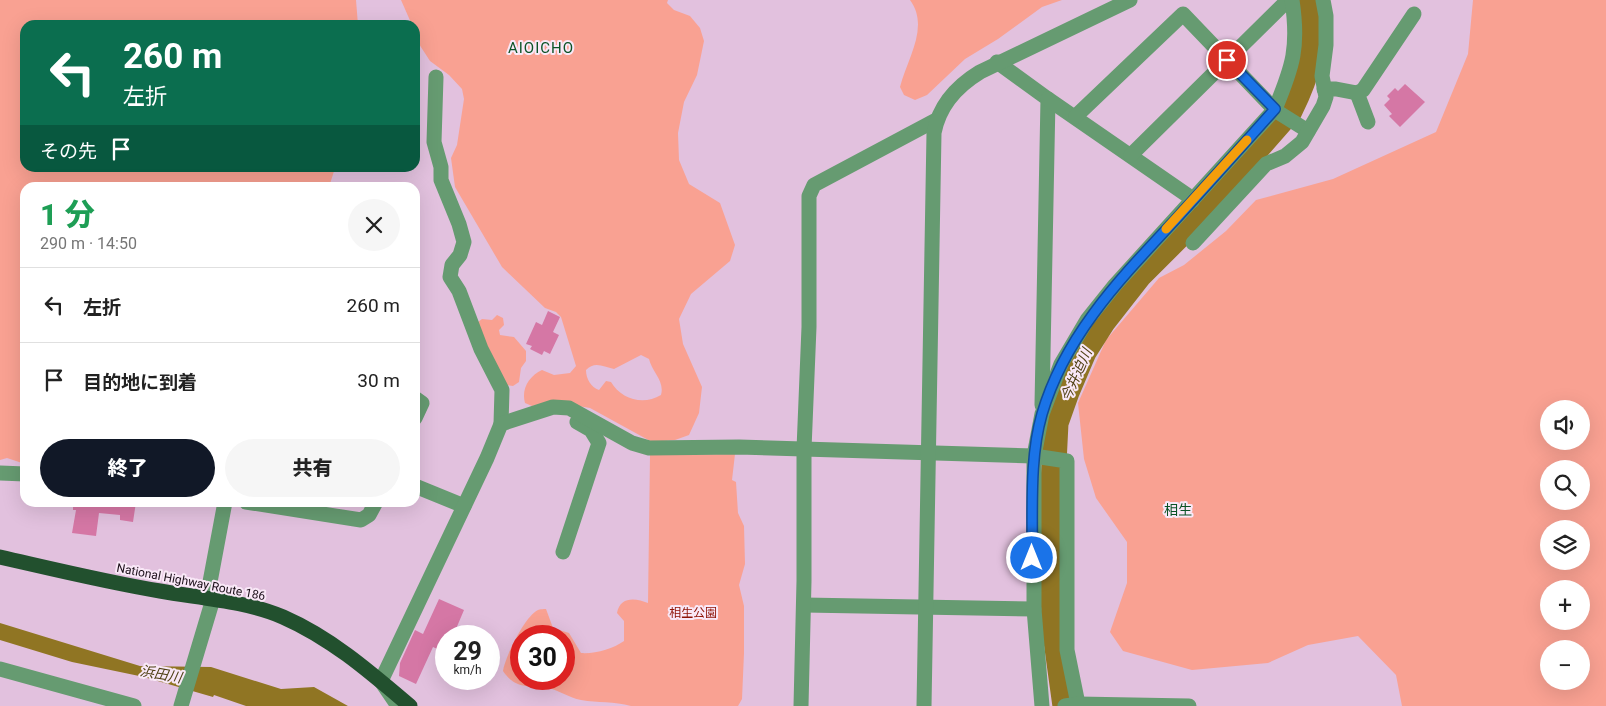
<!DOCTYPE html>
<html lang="ja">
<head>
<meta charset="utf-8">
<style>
	:root { --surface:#fff; --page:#f6f6f6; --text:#222; --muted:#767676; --line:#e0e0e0; --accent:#111827 }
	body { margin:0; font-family:Roboto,"Noto Sans JP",sans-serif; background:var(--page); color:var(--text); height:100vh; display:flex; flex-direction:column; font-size:19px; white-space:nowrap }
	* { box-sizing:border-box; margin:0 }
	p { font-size:16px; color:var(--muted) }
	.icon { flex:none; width:28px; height:28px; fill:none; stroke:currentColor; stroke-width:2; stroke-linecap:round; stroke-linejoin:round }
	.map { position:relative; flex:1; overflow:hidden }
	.drawer { position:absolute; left:20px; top:182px; width:400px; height:325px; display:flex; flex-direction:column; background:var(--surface); border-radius:15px; box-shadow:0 5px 20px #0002 }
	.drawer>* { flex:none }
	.hud { position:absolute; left:20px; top:20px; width:400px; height:152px; border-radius:15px; box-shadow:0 5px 20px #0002; background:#0b6e4f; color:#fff; overflow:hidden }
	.controls { position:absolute; left:1540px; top:400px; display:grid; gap:10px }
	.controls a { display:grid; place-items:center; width:50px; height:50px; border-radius:50%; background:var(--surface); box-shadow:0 5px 20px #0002; font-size:25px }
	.speed { position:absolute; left:435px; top:625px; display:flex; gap:10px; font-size:25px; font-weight:700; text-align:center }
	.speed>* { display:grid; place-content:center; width:65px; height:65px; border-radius:50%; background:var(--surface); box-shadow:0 5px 20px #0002; line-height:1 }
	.speed small { font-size:12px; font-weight:400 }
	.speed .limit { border:8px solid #d22; background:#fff; color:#111 }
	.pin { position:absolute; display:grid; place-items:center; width:42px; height:42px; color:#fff; margin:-21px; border:2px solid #fff; border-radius:50%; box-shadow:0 1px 5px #0007 }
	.me { position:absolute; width:55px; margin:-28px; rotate:0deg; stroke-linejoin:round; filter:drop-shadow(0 0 4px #0008) }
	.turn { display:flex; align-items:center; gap:18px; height:105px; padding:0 20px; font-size:22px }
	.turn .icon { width:65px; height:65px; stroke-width:2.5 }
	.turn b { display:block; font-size:35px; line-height:42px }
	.then { display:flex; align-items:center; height:48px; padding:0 20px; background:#0003; gap:10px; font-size:19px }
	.round { display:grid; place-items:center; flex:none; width:52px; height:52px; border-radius:26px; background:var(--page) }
	.head { display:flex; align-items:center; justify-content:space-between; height:85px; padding:0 20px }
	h1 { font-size:30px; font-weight:800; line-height:38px; color:#1e9e55 }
	.action { display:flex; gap:10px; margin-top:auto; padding:10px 20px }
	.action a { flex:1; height:58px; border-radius:30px; background:var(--accent); color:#fff; font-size:20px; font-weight:800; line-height:58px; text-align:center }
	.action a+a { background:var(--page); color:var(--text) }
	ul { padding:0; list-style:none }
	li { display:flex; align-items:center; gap:15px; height:75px; padding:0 20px; border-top:1px solid var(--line) }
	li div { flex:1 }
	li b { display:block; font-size:19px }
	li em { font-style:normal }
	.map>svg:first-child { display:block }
	.green { fill:#f9a192; fill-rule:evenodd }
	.water { fill:#907523 }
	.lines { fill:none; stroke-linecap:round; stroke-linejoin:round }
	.river { stroke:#907523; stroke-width:25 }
	.building { fill:#d577a5 }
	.minor { stroke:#669b71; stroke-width:15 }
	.highway { stroke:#22502e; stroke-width:15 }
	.route-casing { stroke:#114b97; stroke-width:12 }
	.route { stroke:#1a73e8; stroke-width:9 }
	.slow { stroke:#f59e0b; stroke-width:9 }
	.labels { text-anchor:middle; stroke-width:4; stroke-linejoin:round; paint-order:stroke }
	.street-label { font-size:12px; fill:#1b0f19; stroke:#f9e8f7 }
	.park-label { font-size:12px; fill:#8d1105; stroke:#f9e8f7 }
	.water-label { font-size:14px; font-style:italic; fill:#504116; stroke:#f9e8f7 }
	.neighbourhood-label { font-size:14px; fill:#0b5326; stroke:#f9e8f7 }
	.quarter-label { font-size:15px; letter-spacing:1px; fill:#0b5326; stroke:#f9e8f7 }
</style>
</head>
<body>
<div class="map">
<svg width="1606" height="706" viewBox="0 0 1606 706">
	<rect width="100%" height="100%" fill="#e2c1de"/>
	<g class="green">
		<polygon points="0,0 356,0 358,25 25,25 25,168 335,168 329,187 25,188 25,464 7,458 0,460"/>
		<path d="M401,0h267l-1,3 7,7 16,6 10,12 4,13 -7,34 -13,27 -6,31 1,27 10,24 31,19 15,42 -5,16 -39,33 -12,25 4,25 19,43 -3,26 -10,22 -14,5 -23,2 -62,-34 -35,-6 -23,4 -7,-3c-4,-14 4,-27 17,-33l12,5 16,-2 6,-7 -15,-49 -5,-5 -11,-4 -43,-41 -47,-80 -4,-29 6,-13 7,-46 -2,-10 -13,-14 -19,-14 -11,-17 -4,-19h-3zM641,355l8,4c3,13 16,22 12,36 -18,11 -40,4 -50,-13l-5,-1 -7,9c-8,-3 -13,-11 -13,-20 8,-9 17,-4 28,-1z"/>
		<path d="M910,0h152l-20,7 -44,32 -33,20 -38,36 -12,5 -11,-5 -4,-8c7,-28 30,-60 10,-87z"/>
		<path d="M1473,0h133v706h-204l-6,-31 -38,-39 -50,9 -40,18 -76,7 -69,-19 -13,-19 17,-49v-41l-31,-44 -12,-39 -6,-56 28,-63 53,-62 25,-13 42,-34 30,-31 77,-21 103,-47 32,-78zM1549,409h32v32h-32zM1549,469h32v32h-32zM1549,529h32v32h-32zM1549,589h32v32h-32zM1549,649h32v32h-32z"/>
		<polygon points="497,315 503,318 504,325 499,330 500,335 514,337 526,351 526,361 521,368 519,382 513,386 506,385 500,380 478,322 482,319 492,320"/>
		<path d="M735,454l-3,26 4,2 2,31 6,13 1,38 -6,21 5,21v47l-2,46 -4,7h-107c-17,-5 -33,-3 -50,-6 -12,-2 -22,-10 -33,-12 -20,-2 -33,1 -45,-17 2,-14 22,-55 35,-61 1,-1 8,-1 8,-1l7,19 16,5 12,20c14,1 32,-4 43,-12v-20l-7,-8c3,-17 19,-15 31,-10l2,-148zM521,636h43v43h-43z"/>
	</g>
	<polygon class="water" points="0,623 140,666 211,667 281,689 314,687 348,706 246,706 214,695 213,697 144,677 72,662 0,640"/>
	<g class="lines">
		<path class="river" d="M1065,706l-13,-94 -1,-88 5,-101 11,-31 17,-40 19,-30 36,-46 49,-49 102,-116c17,-34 30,-73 19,-111"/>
	</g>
	<g class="building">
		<polygon points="1405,84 1425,102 1400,127 1389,116 1392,114 1384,105 1390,99 1387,96 1395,88 1398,91"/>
		<polygon points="548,311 560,317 553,332 559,335 550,354 544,351 542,355 530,349 532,346 526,344 536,322 542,325"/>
		<polygon points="73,502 136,502 133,522 120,520 120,515 99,513 96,536 72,533 76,510 73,510"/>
		<polygon points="439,599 464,610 453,636 446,636 446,653 433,647 416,684 399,676 400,663 415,630 423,634"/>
	</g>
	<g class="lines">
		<g class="minor">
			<polyline points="997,62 1048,99 1042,405"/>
			<polyline points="436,77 434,142 441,167 441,180 459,224 464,242 460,255 452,265 450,277 459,291 481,349 502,390 501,424"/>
			<polyline points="1324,89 1336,89 1357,93"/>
			<polyline points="1048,99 1187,195 1192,201"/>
			<polyline points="1076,116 1183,14 1276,111 1308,131"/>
			<polyline points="1368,122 1357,93 1363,90 1414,14"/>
			<polyline points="1131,155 1288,0"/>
			<polyline points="1193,243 1266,164 1285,156 1302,142 1323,106 1326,97 1322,76 1326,45 1326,16 1323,0"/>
			<polyline points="415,398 422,403 415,418"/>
			<polyline points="0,473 25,474"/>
			<polyline points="415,486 464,506"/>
			<polyline points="246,502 361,520 369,515 376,502"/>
			<polyline points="563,552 599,443 591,430 577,422"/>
			<polyline points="207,598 225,502"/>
			<polyline points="804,605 1034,609"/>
			<polyline points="0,669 134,706"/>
			<polyline points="181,706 213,599"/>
			<polyline points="398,706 381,681 487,458 501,424 553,407 569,408 632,443 649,448 739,447 1034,456 1067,461 1067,650 1078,704"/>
			<polyline points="801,706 804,581 804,449 809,327 809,196 814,185 936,120"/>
			<path d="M924,706l10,-573c5,-27 23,-47 46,-61l150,-72"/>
			<path d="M1042,706l-8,-97v-153l8,-42 19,-50 26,-44 28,-35 160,-176c18,-43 24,-62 17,-109"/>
			<polyline points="1065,706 1078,704 1189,706"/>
		</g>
		<path class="highway" d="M0,557c53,12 106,25 160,34 39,7 86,10 123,26 48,21 87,55 127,89"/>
	</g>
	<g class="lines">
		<defs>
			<path id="route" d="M1032,558c1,-47 -3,-99 10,-144 23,-79 79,-136 134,-195 33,-36 66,-73 99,-110l-48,-49"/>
		</defs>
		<use href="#route" class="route-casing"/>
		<use href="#route" class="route"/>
		<polyline class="slow" points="1166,229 1247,140"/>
	</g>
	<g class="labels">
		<g class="street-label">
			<text transform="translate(191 582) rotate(11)" y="4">National Highway Route 186</text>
		</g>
		<g class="park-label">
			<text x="693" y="617">相生公園</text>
		</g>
		<g class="water-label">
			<text transform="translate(1076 375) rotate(-66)" y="5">今井迫川</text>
			<text transform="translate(161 674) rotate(10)" y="5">浜田川</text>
		</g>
		<g class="neighbourhood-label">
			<text x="1178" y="515">相生</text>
		</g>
		<g class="quarter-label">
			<text x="541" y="53">AIOICHO</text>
		</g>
	</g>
</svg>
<div class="controls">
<a><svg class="icon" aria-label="sound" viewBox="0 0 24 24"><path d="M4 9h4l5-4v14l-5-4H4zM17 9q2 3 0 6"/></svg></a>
<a><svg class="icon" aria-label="search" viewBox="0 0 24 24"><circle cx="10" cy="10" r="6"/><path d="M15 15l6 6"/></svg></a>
<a><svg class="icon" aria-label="layers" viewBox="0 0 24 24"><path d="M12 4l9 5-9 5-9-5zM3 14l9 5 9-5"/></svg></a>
<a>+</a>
<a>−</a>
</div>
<div class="speed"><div>29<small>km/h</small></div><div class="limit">30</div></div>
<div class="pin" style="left:1227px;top:60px;background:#d93025"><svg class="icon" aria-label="arrive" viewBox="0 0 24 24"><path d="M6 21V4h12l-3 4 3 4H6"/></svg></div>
<svg class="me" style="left:1032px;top:558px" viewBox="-20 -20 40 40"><circle r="17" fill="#1a73e8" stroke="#fff" stroke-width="3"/><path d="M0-11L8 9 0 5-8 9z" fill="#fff"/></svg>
<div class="hud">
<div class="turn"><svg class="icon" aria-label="left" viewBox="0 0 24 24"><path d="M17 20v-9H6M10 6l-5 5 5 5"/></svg><div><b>260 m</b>左折</div></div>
<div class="then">その先<svg class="icon" aria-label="arrive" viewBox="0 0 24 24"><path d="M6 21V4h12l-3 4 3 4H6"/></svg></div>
</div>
<section class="drawer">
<div class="head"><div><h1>1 分</h1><p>290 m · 14:50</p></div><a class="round"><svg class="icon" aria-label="close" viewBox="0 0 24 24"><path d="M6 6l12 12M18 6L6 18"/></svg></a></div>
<ul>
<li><svg class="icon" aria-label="left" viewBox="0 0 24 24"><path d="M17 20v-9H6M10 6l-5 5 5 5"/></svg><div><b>左折</b></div><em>260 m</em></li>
<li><svg class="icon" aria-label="arrive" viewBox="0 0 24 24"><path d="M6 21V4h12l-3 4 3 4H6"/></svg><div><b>目的地に到着</b></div><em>30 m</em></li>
</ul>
<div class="action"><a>終了</a><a>共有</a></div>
</section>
</div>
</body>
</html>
